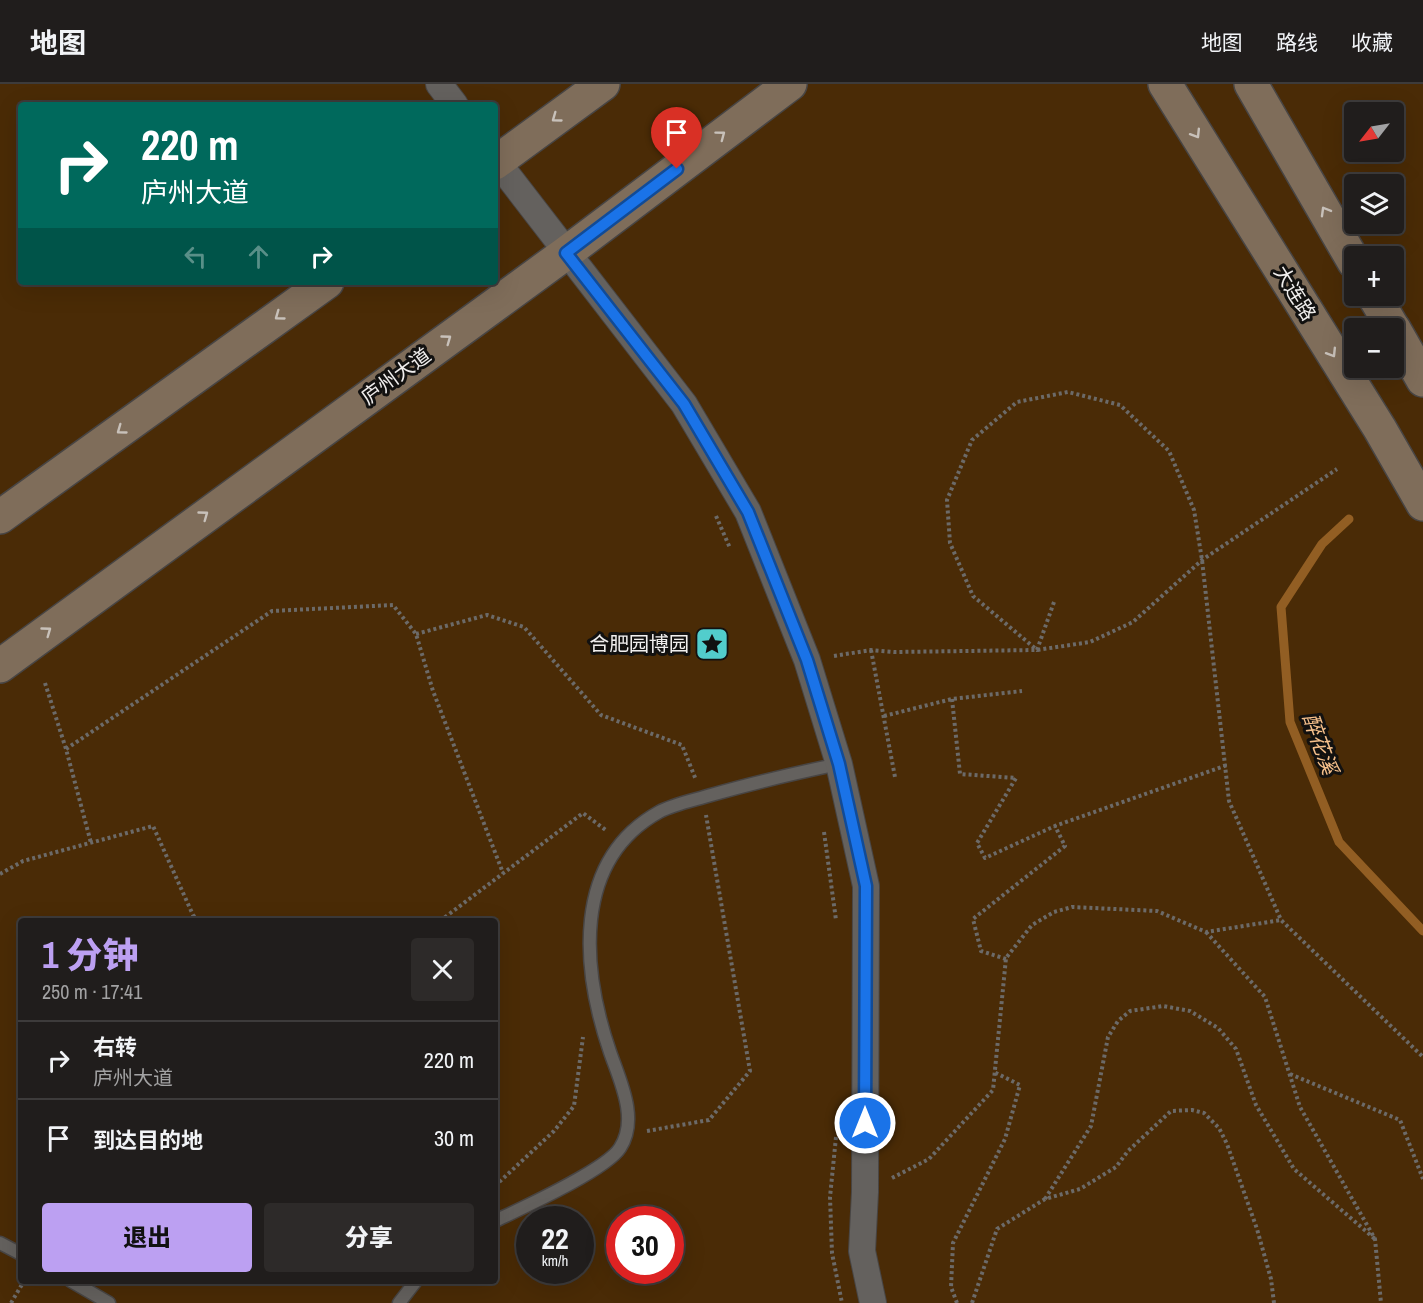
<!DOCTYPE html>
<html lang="zh">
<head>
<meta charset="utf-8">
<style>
	:root { --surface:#201d1c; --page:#2d2a29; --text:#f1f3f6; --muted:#a2a2a3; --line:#3d3b3b; --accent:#bca0f2 }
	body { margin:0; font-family:"Archivo Narrow","Noto Sans SC",sans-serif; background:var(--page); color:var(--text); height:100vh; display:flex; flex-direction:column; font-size:22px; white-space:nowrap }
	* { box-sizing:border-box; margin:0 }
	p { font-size:20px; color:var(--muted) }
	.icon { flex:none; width:33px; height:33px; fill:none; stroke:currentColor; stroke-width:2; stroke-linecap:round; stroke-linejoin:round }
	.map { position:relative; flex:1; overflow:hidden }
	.drawer { position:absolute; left:18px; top:834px; width:480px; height:366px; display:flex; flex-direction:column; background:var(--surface); border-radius:6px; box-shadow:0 6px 24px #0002,0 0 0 2px var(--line) }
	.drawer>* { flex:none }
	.top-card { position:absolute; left:18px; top:18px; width:480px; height:183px; border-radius:6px; box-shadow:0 6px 24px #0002,0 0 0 2px var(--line); background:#00695c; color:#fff; overflow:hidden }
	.needle { width:39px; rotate:239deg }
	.fabs { position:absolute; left:1344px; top:18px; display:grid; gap:12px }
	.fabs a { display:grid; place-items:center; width:60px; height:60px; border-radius:6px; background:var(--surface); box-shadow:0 6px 24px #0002,0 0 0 2px var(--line); font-size:30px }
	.speed { position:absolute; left:516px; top:1122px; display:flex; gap:12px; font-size:30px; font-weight:700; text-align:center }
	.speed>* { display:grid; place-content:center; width:78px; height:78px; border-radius:50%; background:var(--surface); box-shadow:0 6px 24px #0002,0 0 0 2px var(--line); line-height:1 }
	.speed small { font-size:15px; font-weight:400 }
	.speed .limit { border:9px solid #d22; background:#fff; color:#111 }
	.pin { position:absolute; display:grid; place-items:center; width:51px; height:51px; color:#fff; margin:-62px -26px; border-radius:50% 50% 50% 0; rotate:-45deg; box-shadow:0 0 6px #0007 }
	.pin .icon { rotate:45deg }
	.me { position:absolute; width:66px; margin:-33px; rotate:0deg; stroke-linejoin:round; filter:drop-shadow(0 0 4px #0008) }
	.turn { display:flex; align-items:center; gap:21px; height:126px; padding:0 24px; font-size:27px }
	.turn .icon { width:78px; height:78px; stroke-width:2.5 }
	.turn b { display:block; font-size:42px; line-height:51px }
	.lanes { display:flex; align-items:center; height:57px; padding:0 24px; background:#0003; justify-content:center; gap:30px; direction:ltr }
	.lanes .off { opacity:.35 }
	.round { display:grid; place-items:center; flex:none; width:63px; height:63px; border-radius:6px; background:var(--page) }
	.summary { display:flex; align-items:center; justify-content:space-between; height:102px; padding:0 24px }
	h1 { font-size:36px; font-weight:800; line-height:45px; color:var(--accent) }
	.cta { display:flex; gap:12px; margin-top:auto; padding:12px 24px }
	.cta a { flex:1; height:69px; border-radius:6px; background:var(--accent); color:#111; font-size:24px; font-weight:800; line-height:69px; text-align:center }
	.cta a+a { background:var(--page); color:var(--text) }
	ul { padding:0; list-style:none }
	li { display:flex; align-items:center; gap:18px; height:78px; padding:0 24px; border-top:2px solid var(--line) }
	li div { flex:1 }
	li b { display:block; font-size:22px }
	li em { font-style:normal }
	header { display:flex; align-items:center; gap:36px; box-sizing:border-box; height:84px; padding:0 30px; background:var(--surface); border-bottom:2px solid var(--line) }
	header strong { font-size:28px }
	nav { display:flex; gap:33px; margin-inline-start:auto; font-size:21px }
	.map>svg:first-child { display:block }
	.green { fill:#4a2b06; fill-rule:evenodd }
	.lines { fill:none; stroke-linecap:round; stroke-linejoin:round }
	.stream { stroke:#925e23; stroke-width:9 }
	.lane-casing { stroke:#484544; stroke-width:15 }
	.street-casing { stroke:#484544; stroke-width:28 }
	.secondary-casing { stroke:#484544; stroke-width:36 }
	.path { stroke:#6c6a68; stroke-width:4; stroke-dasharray:3 3; stroke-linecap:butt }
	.lane { stroke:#64615e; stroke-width:12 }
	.street { stroke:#64615e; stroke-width:26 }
	.secondary { stroke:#7f6d5a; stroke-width:33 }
	.oneway { stroke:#c8c1ba }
	.route-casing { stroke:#114b97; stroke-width:15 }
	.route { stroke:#1a73e8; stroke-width:10 }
	.labels { text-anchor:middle; stroke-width:6; stroke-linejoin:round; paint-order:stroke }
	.street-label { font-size:20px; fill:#f0eeed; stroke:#121110 }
	.poi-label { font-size:20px; fill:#f0eeed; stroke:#121110; text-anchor:end }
	.water-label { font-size:21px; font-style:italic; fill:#f6c08b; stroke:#121110 }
</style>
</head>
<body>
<header>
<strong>地图</strong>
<nav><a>地图</a><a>路线</a><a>收藏</a></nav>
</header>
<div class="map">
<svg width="1423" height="1219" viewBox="0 0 1423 1219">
	<rect width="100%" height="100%" fill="#2a2725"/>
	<path class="green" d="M0,0h1423v1219h-1423zM21,21h474v177h-474zM1354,28h40v40h-40zM1354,100h40v40h-40zM1354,172h40v40h-40zM1354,244h40v40h-40zM21,837h474v360h-474zM530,1136h50v50h-50zM620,1136h50v50h-50z"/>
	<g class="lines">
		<polyline class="stream" points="1349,435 1322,460 1281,523 1290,638 1339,758 1423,847"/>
		<defs>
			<g id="lane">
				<path d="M495,1137c27,-13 111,-51 125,-73 19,-29 0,-67 -10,-96 -28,-82 -39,-191 49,-240 15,-8 36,-12 52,-17 42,-12 85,-22 128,-31"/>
				<polyline points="0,1159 21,1170"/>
				<polyline points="71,1197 109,1219"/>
				<polyline points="399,1219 416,1197"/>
			</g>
			<g id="street">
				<polyline points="439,0 455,21"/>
				<polyline points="495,75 684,320 748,428 807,576 839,680 866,802 865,1108 862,1167 873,1219"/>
			</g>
			<g id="secondary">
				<polyline points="1165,0 1380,345 1423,420"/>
				<polyline points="1251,0 1354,178"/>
				<polyline points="495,79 603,0"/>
				<polyline points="1374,212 1393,244"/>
				<polyline points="1394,245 1423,296"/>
				<polyline points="0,433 327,198"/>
				<polyline points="0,582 566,169 790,0"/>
			</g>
		</defs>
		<use href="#lane" class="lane-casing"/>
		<use href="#street" class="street-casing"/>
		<use href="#secondary" class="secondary-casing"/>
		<g class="path">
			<polyline points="716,432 730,464"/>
			<polyline points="1054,518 1037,566 973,512 950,459 947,416 972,356 1017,318 1068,308 1120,321 1169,367 1194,426 1202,476 1229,717 1281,836 1423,973"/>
			<polyline points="416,550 487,531 524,543 601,631 682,661 696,696"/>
			<polyline points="871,566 895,693"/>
			<polyline points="834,572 871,566 894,568 1037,566 1090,558 1133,538 1202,476 1337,385"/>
			<polyline points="45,599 66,665 91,759"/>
			<polyline points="952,615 960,690 1016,694 977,759 985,774 1055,742 1227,681"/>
			<polyline points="884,632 952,615 1022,607"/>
			<polyline points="66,665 272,527 393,521 416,550 433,607 503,789"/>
			<polyline points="824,748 836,836"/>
			<polyline points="0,790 23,777 153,742 193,831 198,837"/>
			<polyline points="440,837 583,729 607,747"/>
			<polyline points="1206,848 1265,913 1300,1023 1375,1155 1381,1219"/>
			<polyline points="1006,875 981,867 973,835 1065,762 1055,742"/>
			<polyline points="1290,990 1400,1036 1423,1095"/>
			<polyline points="647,1047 709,1036 750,987 706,731"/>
			<polyline points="836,1053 830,1113 832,1169 842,1219"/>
			<polyline points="892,1094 929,1075 993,1006 1006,874 1032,841 1054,828 1072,823 1157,827 1206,848 1281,836"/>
			<polyline points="495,1102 554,1047 574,1022 583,953"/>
			<polyline points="1045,1115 1091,1042 1108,953 1118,937 1130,927 1163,922 1190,927 1218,944 1236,965 1256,1021 1294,1085 1375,1155"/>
			<polyline points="11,1219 24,1197"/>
			<polyline points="957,1219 951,1203 953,1159 1005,1055 1020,1001 994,988"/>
			<polyline points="972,1219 997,1145 1045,1115 1080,1105 1116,1083 1128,1067 1171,1027 1192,1026 1204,1029 1219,1044 1227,1060 1257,1145 1271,1195 1274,1219"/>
		</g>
		<use href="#lane" class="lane"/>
		<use href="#street" class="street"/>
		<use href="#secondary" class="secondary"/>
	</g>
	<defs><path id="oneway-chevron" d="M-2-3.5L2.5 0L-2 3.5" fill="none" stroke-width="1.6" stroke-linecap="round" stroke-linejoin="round" transform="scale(1.5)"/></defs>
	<g class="oneway">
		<use href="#oneway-chevron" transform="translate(556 34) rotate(144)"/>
		<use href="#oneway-chevron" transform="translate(1196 50) rotate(58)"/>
		<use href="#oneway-chevron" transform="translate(721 51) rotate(-37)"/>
		<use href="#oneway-chevron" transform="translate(1325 127) rotate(-120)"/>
		<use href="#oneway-chevron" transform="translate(279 232) rotate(144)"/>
		<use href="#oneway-chevron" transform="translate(447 255) rotate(-36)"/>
		<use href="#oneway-chevron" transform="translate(1332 269) rotate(58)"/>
		<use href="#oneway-chevron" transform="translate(121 346) rotate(144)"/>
		<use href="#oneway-chevron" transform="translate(204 431) rotate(-36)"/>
		<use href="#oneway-chevron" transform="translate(47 547) rotate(-36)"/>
	</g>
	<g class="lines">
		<defs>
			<polyline id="route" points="677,85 566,169 684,320 748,428 807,576 839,680 866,802 865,1039"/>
		</defs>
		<use href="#route" class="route-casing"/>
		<use href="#route" class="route"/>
	</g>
	<defs>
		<symbol id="sight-square" viewBox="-11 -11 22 22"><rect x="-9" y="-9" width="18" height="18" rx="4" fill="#52cdcc" stroke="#121110"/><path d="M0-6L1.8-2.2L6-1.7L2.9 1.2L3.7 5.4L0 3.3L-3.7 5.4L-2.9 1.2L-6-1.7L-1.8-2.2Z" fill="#111"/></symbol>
	</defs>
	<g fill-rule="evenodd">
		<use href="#sight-square" x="693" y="541" width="38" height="38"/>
	</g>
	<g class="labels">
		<g class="street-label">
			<text transform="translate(1295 209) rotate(58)" y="7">大连路</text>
			<text transform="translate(396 292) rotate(-36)" y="7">庐州大道</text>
		</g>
		<g class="poi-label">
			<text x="689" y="567">合肥园博园</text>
		</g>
		<g class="water-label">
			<text transform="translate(1320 660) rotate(70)" y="7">醉花溪</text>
		</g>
	</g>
</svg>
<div class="fabs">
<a><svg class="needle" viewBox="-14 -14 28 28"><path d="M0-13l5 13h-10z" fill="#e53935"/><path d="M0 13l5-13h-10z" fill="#a2a2a3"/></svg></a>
<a><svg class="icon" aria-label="layers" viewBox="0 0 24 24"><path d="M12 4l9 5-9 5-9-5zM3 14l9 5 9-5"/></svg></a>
<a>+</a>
<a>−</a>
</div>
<div class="speed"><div>22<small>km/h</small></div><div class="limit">30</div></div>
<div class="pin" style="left:677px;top:85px;background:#d93025"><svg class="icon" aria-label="arrive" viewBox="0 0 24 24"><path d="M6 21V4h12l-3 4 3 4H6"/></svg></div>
<svg class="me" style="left:865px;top:1039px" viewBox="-20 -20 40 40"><circle r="17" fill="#1a73e8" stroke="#fff" stroke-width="3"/><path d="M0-11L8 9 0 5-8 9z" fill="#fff"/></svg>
<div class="top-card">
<div class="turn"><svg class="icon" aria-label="right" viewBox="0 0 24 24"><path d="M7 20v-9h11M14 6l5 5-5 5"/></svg><div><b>220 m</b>庐州大道</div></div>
<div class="lanes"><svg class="icon off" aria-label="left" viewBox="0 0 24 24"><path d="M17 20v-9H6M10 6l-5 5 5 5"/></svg><svg class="icon off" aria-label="ahead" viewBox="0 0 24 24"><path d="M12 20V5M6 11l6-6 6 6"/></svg><svg class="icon" aria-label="right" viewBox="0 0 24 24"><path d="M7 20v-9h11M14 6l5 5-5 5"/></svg></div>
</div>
<section class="drawer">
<div class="summary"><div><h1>1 分钟</h1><p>250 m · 17:41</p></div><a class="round"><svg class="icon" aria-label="close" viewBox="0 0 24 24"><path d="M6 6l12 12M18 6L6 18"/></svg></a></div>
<ul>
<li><svg class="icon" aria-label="right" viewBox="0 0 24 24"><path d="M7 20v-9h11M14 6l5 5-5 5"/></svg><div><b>右转</b><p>庐州大道</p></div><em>220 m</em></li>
<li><svg class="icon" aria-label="arrive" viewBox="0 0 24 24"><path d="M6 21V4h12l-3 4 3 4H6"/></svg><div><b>到达目的地</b></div><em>30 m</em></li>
</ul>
<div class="cta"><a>退出</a><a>分享</a></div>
</section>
</div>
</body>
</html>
